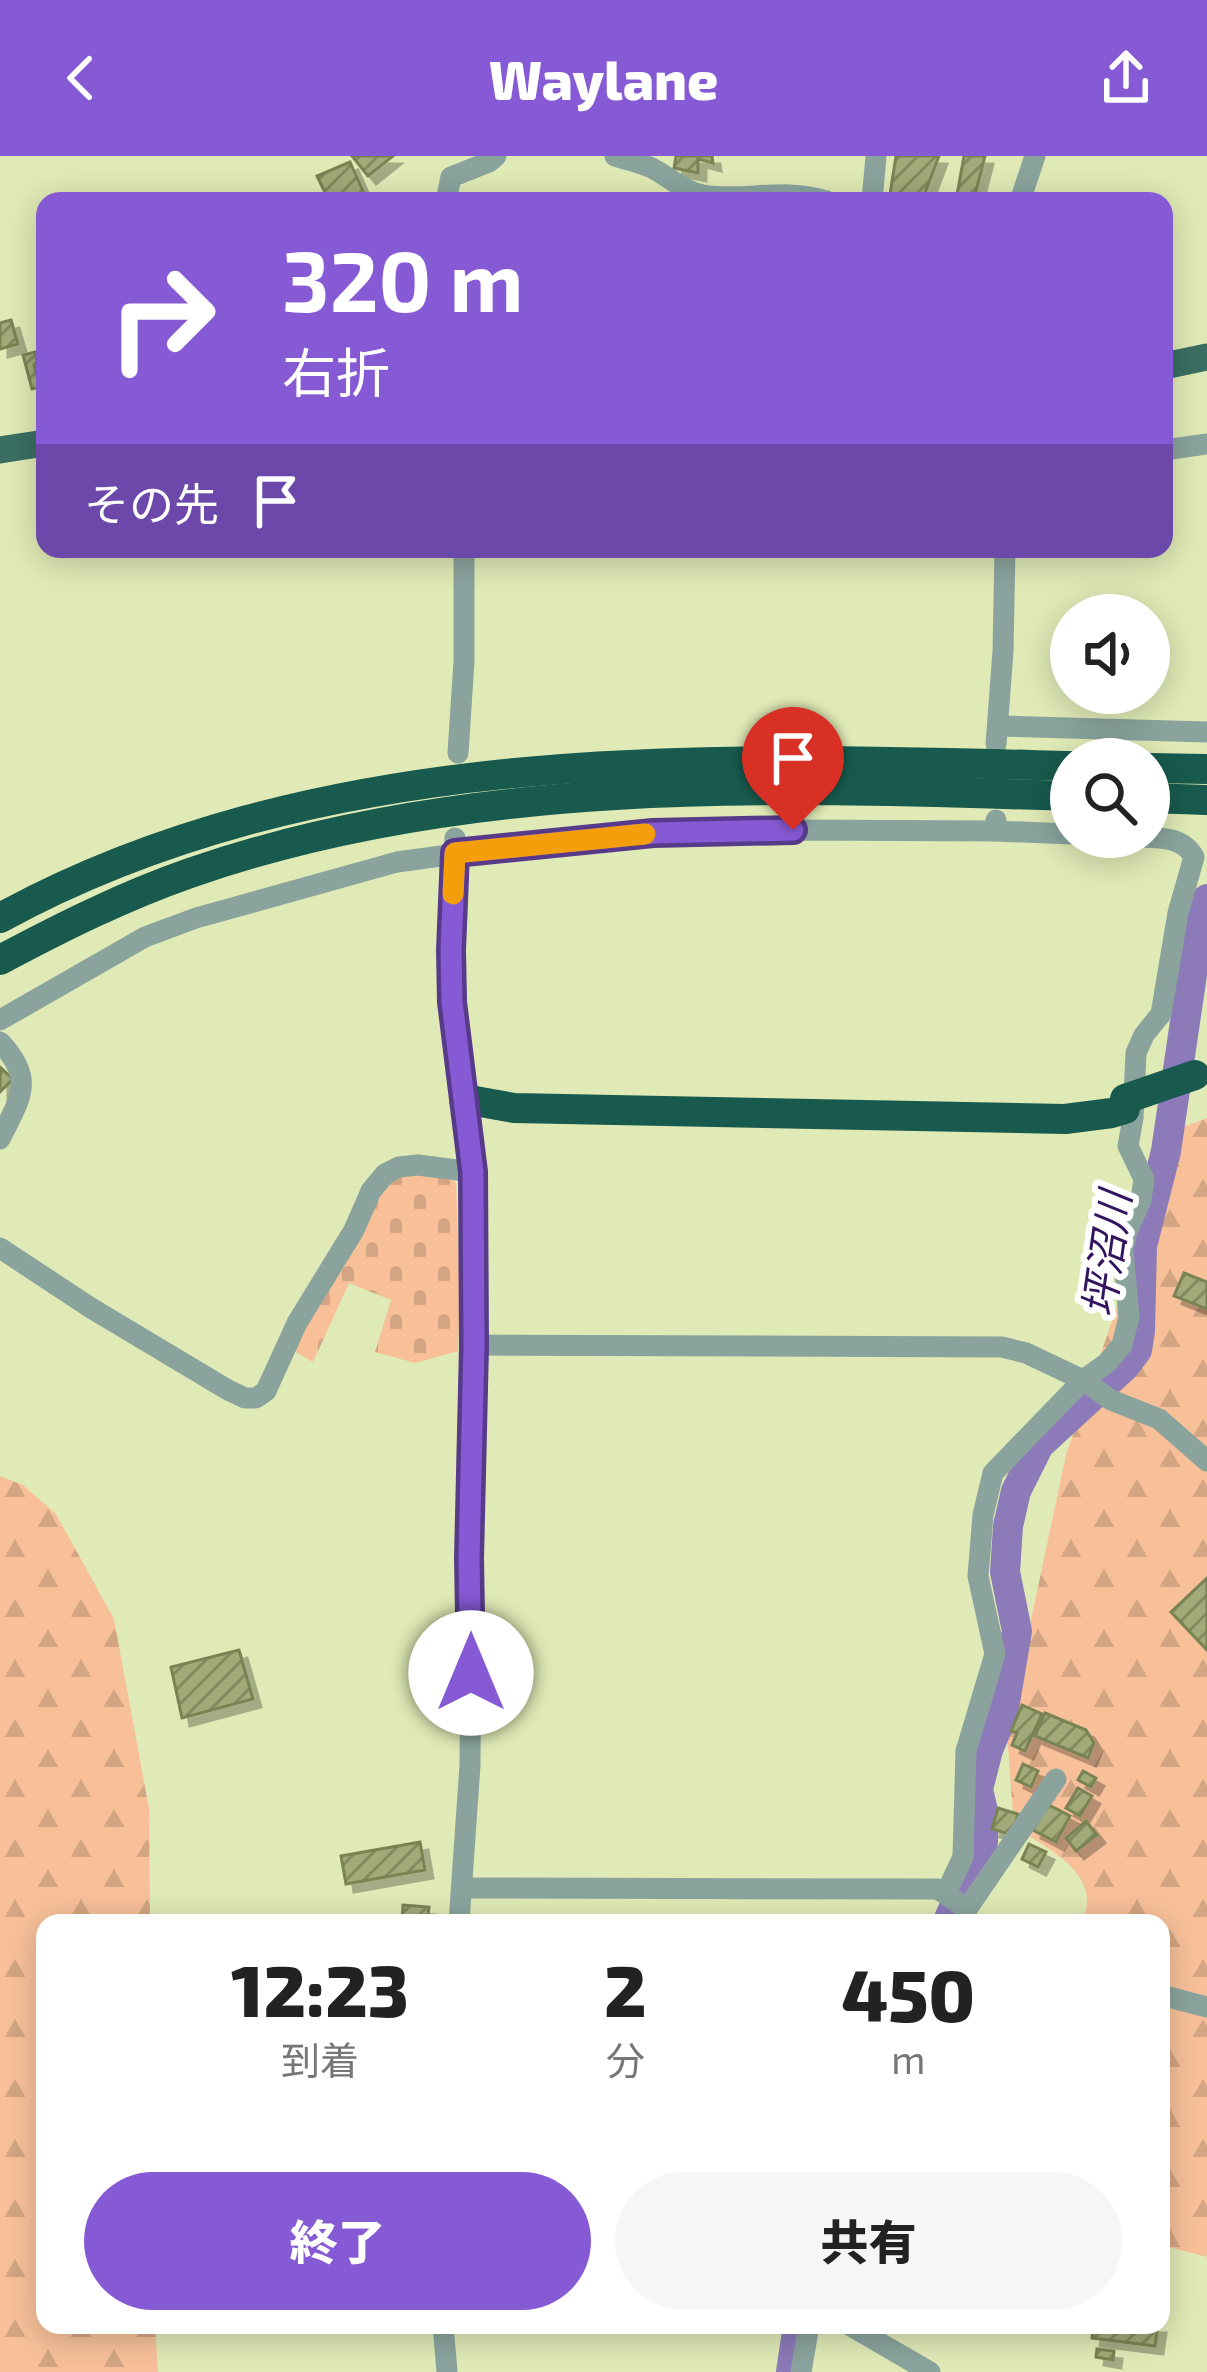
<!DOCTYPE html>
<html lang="ja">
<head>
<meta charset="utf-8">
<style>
	:root { --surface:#fff; --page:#f6f6f6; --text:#222; --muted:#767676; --accent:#865ad4 }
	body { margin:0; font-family:"Exo 2","Noto Sans JP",sans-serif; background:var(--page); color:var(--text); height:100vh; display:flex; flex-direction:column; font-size:45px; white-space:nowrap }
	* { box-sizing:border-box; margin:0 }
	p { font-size:39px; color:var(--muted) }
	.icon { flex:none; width:66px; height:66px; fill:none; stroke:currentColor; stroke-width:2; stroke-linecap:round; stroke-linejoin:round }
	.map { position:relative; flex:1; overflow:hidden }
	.panel { position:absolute; left:36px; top:1758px; width:1134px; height:420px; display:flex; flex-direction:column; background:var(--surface); border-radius:24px; box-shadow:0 6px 30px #0003 }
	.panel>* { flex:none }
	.banner { position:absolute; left:36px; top:36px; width:1137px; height:366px; border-radius:24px; box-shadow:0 6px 30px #0003; background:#865ad4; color:#fff; overflow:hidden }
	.buttons { position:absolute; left:1050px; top:438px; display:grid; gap:24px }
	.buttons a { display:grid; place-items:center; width:120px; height:120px; border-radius:50%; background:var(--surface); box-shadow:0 6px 30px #0003; font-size:60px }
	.pin { position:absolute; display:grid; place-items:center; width:102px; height:102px; color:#fff; margin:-123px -51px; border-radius:50% 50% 50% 0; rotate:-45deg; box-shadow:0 0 12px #0007 }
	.pin .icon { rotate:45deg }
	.me { position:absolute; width:132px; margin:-66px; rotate:0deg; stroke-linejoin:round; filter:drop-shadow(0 0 9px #0008) }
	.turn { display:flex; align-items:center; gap:42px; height:252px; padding:0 48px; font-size:54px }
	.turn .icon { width:156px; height:156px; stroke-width:2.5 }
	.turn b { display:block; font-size:84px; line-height:102px }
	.then { display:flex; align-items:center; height:114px; padding:0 48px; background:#0003; gap:24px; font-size:45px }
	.eta { display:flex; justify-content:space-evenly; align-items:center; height:204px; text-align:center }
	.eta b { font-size:72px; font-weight:800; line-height:84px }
	.cta { display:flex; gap:24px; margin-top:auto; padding:24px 48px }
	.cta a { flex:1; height:138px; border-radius:72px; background:var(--accent); color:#fff; font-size:48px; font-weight:800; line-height:138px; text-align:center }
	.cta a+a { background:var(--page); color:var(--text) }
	header { display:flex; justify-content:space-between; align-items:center; height:156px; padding:0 48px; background:var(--accent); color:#fff; font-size:54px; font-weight:800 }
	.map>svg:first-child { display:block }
	.forest { fill:url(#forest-firs) }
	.cemetery { fill:url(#cemetery-stones) }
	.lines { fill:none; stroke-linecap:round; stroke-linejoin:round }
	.river { stroke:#8c7ab9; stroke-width:30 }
	.building { fill:url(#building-hatch); stroke:#7a8353; stroke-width:3; filter:url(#shadow) }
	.minor { stroke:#8aa49d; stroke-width:21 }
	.major { stroke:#3b6e62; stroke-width:27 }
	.highway { stroke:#185b4e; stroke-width:30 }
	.highway-bridge { stroke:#185b4e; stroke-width:30 }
	.route-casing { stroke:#573a8a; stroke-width:30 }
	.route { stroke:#865ad4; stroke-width:21 }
	.slow { stroke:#f59e0b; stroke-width:21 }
	.labels { text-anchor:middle; stroke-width:12; stroke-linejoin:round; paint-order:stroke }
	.water-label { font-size:42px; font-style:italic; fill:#33145f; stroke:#fff }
</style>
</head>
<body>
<header><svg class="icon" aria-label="back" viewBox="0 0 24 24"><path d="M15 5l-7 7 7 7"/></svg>Waylane<svg class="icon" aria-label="share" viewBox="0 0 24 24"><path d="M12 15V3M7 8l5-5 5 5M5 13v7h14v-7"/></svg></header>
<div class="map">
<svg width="1207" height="2216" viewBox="0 0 1207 2216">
	<defs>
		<pattern id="forest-firs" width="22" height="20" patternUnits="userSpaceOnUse" patternTransform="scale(3)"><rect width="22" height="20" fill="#f7c099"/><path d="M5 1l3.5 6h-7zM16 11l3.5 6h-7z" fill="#d3a582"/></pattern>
		<pattern id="cemetery-stones" width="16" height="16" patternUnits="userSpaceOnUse" patternTransform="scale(3)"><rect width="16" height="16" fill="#f7c099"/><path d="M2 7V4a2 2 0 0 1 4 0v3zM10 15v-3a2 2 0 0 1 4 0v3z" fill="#d3a582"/></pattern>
		<pattern id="building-hatch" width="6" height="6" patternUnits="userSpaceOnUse" patternTransform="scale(3)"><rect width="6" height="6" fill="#a1aa78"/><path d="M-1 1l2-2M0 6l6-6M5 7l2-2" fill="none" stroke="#828a61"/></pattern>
		<filter id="shadow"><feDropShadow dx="8" dy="8" stdDeviation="0" flood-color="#0004"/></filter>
	</defs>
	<rect width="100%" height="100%" fill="#e0eab6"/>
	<g class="forest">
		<path d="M1207,962v1139l-46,-12v-322h-80c25,-48 -34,-75 -67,-96l-7,-94 59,-278 112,-326z"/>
		<polygon points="0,1320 23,1329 56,1358 114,1463 149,1653 150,1767 45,1767 45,2169 155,2169 158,2216 0,2216"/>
	</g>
	<polygon class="cemetery" points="434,1018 456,1026 460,1132 458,1195 415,1207 375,1196 391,1144 349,1127 313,1206 292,1194 383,1033 399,1020"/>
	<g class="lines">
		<g class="river">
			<polyline points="947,1767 983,1686 984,1660 978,1633 988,1594 1003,1558 1017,1475 1005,1416 1008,1370 1016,1335 1039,1289 1125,1210 1137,1194 1140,1175 1142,1090 1166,995 1199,771 1207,743"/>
			<polyline points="791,2216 798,2169"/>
		</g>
	</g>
	<g class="building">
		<polygon points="352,0 393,0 368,20"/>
		<polygon points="676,0 712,0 713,7 698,3 698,17 674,12"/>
		<polygon points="896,0 939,0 922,45 889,45"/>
		<polygon points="964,0 985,0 974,43 957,39"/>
		<polygon points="350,6 367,44 329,45 317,20"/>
		<polygon points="11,164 18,188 0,193 0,167"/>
		<polygon points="35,196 37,206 34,209 40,231 32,233 23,199"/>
		<polygon points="0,911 13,923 0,936"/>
		<polygon points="1184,1117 1207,1126 1207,1153 1174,1140"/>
		<polygon points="1207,1422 1207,1494 1171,1456"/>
		<polygon points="239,1494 253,1543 182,1562 171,1511"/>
		<polygon points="1022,1549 1042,1558 1025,1595 1012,1589 1017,1577 1011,1575"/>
		<polygon points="1045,1557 1086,1574 1094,1587 1088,1602 1035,1580"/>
		<polygon points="1023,1608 1038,1615 1031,1631 1016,1624"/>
		<polygon points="1083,1615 1096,1622 1091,1631 1078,1624"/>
		<polygon points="1078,1632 1092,1640 1080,1660 1066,1652"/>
		<polygon points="1047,1648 1070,1660 1056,1686 1033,1674"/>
		<polygon points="998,1652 1018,1658 1012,1679 992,1673"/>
		<polygon points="1086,1665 1097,1679 1076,1695 1066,1682"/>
		<polygon points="420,1686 425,1714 346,1728 341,1700"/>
		<polygon points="1029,1688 1046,1696 1038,1711 1022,1703"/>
		<polygon points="403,1749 429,1751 427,1767 402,1767"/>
		<polygon points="1094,2169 1158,2169 1155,2190 1092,2182"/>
		<polygon points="1097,2193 1114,2195 1113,2204 1096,2201"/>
	</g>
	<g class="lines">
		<g class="minor">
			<path d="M615,0c12,4 26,7 37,12 17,9 31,23 51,27 43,7 77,-8 124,6"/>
			<polyline points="446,45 451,21 489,6 496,0"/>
			<polyline points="872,45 876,0"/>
			<polyline points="1020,45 1035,0"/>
			<polyline points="1164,294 1207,288"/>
			<polyline points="998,570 1207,576"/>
			<polyline points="996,588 1003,495 1005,393"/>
			<polyline points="458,597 464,505 464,393"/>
			<polyline points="996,664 995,675 1071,678"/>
			<polyline points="455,682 451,794 452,846 473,1016 474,1092 473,1309 469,1402 471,1466 470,1609 459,1767"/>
			<polyline points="0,864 145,781 196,762 397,706 530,688 653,677 793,674 995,675"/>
			<path d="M0,886c36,38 20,56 0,97"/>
			<polyline points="0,1092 91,1152 228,1234 245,1242 256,1242 266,1235 297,1167 354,1074 371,1035 385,1018 399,1011 418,1009 473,1016"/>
			<polyline points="474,1189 1002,1191 1026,1197 1083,1224 1111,1244 1159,1263 1207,1305"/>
			<polyline points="463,1732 938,1733 967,1753 961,1767"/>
			<path d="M946,1737l17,-36 3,-106 29,-97 -17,-78 5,-61 10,-42 90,-93 24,-17 15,-18 7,-28 -6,-67 3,-16 15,-34 3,-21 -16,-33 5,-28 3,-65 8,-18 17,-21 17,-101 16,-56c-12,-22 -38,-19 -60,-20"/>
			<polyline points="967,1753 1056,1623"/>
			<polyline points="1161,1839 1207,1851"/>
			<polyline points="443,2169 447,2216"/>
			<polyline points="849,2169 930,2216"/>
			<polyline points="801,2216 809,2169"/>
		</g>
		<g class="major">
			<polyline points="1164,210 1207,201"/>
			<polyline points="0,294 45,287"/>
		</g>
		<g class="highway">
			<polyline points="1149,612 1207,613"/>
			<polyline points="1149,642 1207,644"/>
			<path d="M0,762c325,-177 712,-161 1071,-152"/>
			<path d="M0,804c62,-33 124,-64 190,-87 281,-98 588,-86 881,-77"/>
			<polyline points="464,943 514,952 1065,963 1112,957 1125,953"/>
		</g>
		<polyline class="highway-bridge" points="1125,943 1195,919"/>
	</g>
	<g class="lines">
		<defs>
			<polyline id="route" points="471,1517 469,1402 474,1190 473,1016 452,846 451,794 455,697 653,677 793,674"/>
		</defs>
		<use href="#route" class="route-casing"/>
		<use href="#route" class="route"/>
		<polyline class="slow" points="453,738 455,697 645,678"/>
	</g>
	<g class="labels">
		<g class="water-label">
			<text transform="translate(1107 1098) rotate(-82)" y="15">坪沼川</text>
		</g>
	</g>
</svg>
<div class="buttons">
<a><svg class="icon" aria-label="sound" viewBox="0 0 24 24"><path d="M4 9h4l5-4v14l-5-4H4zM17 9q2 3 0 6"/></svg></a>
<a><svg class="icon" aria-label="search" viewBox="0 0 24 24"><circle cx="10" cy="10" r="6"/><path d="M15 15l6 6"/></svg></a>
</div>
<div class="pin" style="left:793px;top:674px;background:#d93025"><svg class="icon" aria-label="arrive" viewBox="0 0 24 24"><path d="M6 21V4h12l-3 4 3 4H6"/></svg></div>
<svg class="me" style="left:471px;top:1517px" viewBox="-20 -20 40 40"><circle r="19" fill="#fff"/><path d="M0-13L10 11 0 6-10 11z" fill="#865ad4"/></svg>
<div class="banner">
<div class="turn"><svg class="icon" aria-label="right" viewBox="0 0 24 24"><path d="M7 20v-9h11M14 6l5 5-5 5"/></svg><div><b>320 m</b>右折</div></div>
<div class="then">その先<svg class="icon" aria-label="arrive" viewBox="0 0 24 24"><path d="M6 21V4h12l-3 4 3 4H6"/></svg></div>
</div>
<section class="panel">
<div class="eta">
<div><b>12:23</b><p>到着</p></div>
<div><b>2</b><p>分</p></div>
<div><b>450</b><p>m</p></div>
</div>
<div class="cta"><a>終了</a><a>共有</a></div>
</section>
</div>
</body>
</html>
